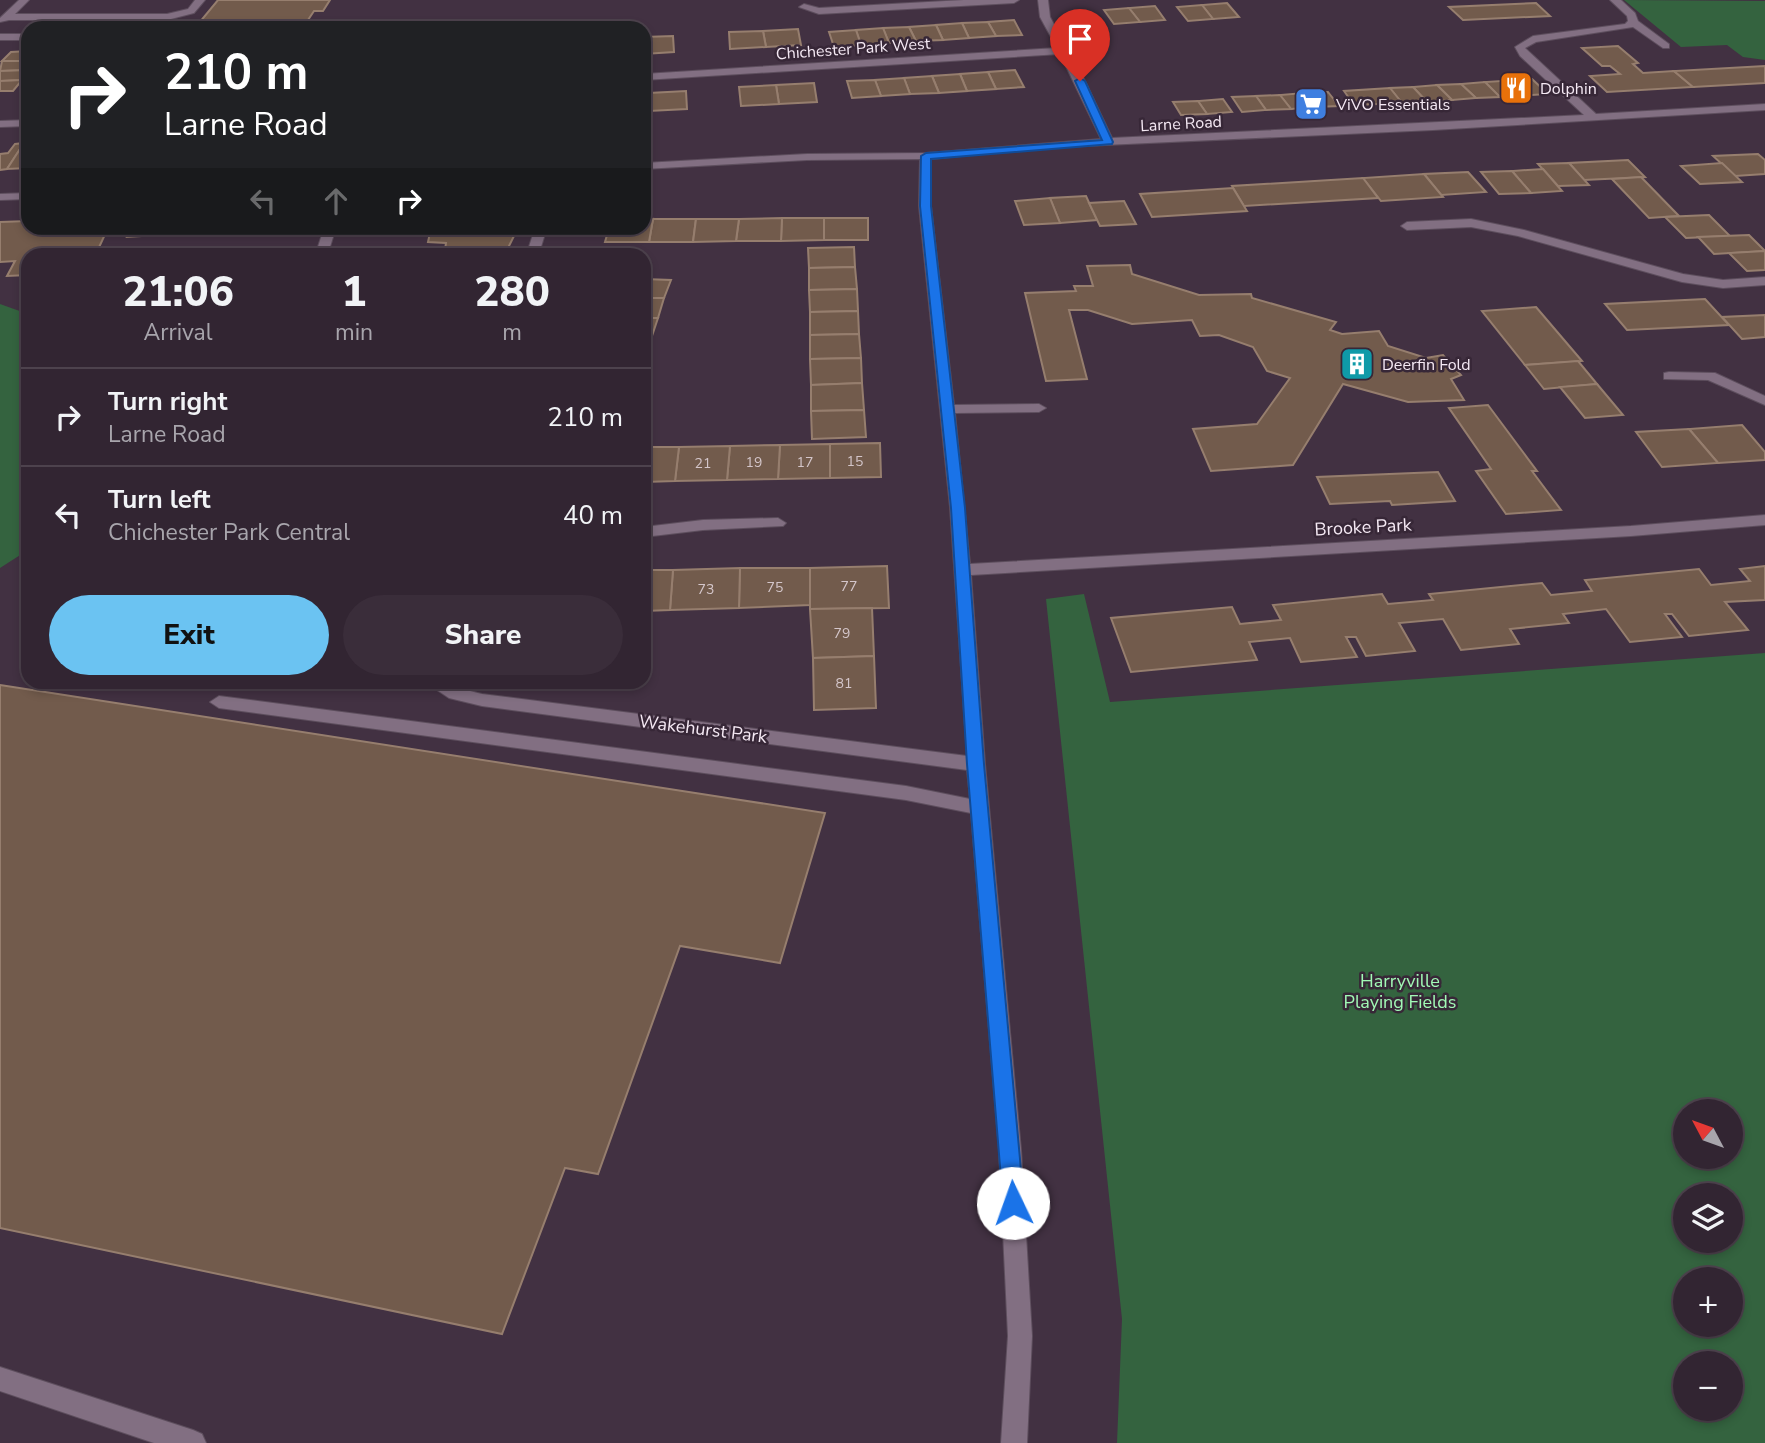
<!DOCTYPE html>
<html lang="en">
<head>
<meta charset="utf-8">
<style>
	:root { --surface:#322532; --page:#3a2d3a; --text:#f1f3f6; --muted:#a8a5ac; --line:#4d424d; --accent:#6bc3f2 }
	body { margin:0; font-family:"Nunito Sans",sans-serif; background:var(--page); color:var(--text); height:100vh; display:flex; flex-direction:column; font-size:26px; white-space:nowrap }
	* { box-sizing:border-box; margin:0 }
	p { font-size:23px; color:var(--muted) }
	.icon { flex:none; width:38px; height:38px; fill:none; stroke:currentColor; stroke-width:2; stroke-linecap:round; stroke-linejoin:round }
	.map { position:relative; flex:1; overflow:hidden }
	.sheet { position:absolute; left:21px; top:248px; width:630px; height:441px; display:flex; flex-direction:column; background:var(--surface); border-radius:21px; box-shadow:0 4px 10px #0003,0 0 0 2px var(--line) }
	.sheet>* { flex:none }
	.banner { position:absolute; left:21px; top:21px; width:630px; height:214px; border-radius:21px; box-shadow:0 4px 10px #0003,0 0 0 2px var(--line); background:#202124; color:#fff; overflow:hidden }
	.needle { width:46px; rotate:311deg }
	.buttons { position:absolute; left:1673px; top:1099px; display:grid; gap:14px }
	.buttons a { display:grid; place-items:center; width:70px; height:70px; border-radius:50%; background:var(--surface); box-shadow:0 4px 10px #0003,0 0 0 2px var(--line); font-size:35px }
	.pin { position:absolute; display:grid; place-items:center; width:60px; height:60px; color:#fff; margin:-72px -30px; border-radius:50% 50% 50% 0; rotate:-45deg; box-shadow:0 0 7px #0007 }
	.pin .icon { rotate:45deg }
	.me { position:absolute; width:77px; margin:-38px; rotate:357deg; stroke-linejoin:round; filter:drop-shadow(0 0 5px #0008) }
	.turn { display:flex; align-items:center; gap:24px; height:147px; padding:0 28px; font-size:32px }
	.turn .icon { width:91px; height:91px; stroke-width:2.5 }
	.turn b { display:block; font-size:49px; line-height:60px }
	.lanes { display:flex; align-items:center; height:66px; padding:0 28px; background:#0003; justify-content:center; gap:35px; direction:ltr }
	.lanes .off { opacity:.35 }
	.eta { display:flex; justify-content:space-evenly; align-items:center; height:119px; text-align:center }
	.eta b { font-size:42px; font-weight:800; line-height:49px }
	.cta { display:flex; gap:14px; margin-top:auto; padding:14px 28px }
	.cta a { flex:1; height:80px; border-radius:42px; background:var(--accent); color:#111; font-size:28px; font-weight:800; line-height:80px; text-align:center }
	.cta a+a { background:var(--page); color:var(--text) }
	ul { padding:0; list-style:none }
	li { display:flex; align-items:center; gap:21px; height:98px; padding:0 28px; border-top:2px solid var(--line) }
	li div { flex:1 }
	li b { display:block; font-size:26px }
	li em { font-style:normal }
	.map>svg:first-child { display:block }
	.green { fill:#34633f; fill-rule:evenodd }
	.building { fill:#725b4c; stroke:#967e6e; stroke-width:2 }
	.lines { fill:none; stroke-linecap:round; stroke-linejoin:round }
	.minor-casing { stroke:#5d4e5d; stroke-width:2 }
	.minor { fill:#826f82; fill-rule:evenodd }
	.route { fill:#1a73e8; stroke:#114b97; stroke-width:2 }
	.labels { text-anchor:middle; stroke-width:5; stroke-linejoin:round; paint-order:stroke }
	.number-label { font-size:14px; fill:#d4c6ca }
	.far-street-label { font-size:16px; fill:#f5e9f4; stroke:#372737 }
	.far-poi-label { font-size:16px; fill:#f5e9f4; stroke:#372737; text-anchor:start }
	.street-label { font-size:18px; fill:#f5e9f4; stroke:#372737 }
	.park-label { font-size:18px; fill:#a1f9b5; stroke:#372737 }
</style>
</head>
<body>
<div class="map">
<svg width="1765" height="1443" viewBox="0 0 1765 1443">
	<rect width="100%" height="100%" fill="#423142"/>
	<g class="green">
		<polygon points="1624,0 1765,1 1765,60 1743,57 1727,45 1681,47"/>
		<polygon points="0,304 28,314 28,550 0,568"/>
		<path d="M1084,594l26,108 655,-49v790h-648l5,-124 -76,-720zM1731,1111v46h-46v-46zM1731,1195v46h-46v-46zM1731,1279v46h-46v-46zM1731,1363v46h-46v-46z"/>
	</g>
	<g class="building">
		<polygon points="218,0 330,0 323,11 314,11 306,23 199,23"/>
		<polygon points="1227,3 1239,17 1213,19 1202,5"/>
		<polygon points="1536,3 1550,16 1463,20 1449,7"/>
		<polygon points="1202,5 1213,19 1188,21 1177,7"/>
		<polygon points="1155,6 1165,20 1140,22 1129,8"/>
		<polygon points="1129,8 1140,22 1114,24 1104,10"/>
		<polygon points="1014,20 1022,35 996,36 988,22"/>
		<polygon points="988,22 996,36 969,38 962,23"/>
		<polygon points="962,23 969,38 943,40 936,25"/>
		<polygon points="936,25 943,40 916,41 909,27"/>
		<polygon points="909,27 916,41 889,43 883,28"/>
		<polygon points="883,28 889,43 861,45 856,30"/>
		<polygon points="798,29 801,45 766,47 763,31"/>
		<polygon points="856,30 861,45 834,47 829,32"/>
		<polygon points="763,31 766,47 730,49 729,32"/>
		<polygon points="673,36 674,52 644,54 644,37"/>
		<polygon points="1618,46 1638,63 1633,64 1643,73 1674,71 1693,87 1607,92 1590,76 1620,74 1610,66 1602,66 1582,48"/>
		<polygon points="28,51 28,61 2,61 11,52"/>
		<polygon points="2,61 28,61 28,70 0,71"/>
		<polygon points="1765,66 1765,83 1693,87 1674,71"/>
		<polygon points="28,70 22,80 0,81 0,71"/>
		<polygon points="1015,70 1024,87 996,89 988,72"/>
		<polygon points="988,72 996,89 967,91 960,74"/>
		<polygon points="960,74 967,91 939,93 932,76"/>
		<polygon points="932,76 939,93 910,94 904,78"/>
		<polygon points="904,78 910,94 881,96 875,80"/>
		<polygon points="1532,79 1548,94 1500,97 1485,82"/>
		<polygon points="22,80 13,91 0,91 0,81"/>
		<polygon points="875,80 881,96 852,98 847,81"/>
		<polygon points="1485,82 1500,97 1476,98 1461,84"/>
		<polygon points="814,83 817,102 779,104 776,85"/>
		<polygon points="1461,84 1476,98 1452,100 1437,85"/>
		<polygon points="776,85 779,104 741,106 739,87"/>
		<polygon points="1437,85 1452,100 1427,102 1413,87"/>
		<polygon points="1413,87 1427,102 1402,103 1390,88"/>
		<polygon points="1390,88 1402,103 1354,105 1344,91"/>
		<polygon points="686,91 687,109 649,111 649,93"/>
		<polygon points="1328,92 1339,106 1315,107 1304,93"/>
		<polygon points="1304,93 1315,107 1291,109 1280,95"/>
		<polygon points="1280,95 1291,109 1266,110 1256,96"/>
		<polygon points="1256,96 1266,110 1242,112 1232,97"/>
		<polygon points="1223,99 1232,112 1207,114 1198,101"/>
		<polygon points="1198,101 1207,114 1181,115 1173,102"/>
		<polygon points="24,143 7,169 0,170 0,154 8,153 15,144"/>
		<polygon points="22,146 28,146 28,168 7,169"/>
		<polygon points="1758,154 1765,160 1765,174 1735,176 1713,156"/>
		<polygon points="1628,160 1645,177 1584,180 1569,163"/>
		<polygon points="1569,163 1589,185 1558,186 1538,164"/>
		<polygon points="1722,163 1742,182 1700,184 1681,166"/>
		<polygon points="1543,169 1562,191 1531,193 1512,171"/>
		<polygon points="1512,171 1531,193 1499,194 1481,172"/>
		<polygon points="1468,172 1486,192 1441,195 1424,174"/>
		<polygon points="1424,174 1443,197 1381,201 1363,178"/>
		<polygon points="1641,177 1679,216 1649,218 1612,179"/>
		<polygon points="1363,178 1378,198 1244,206 1232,186"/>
		<polygon points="1233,188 1247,211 1152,217 1140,194"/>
		<polygon points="1086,196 1097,220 1060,223 1050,198"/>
		<polygon points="1050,198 1060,223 1024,225 1015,201"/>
		<polygon points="1124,201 1136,224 1100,226 1089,203"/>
		<polygon points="1709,215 1730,236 1686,238 1665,217"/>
		<polygon points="782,218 824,218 824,240 781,241"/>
		<polygon points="782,218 781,241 736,241 739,219"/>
		<rect x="824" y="218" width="44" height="22"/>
		<polygon points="653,219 696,219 693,242 649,242"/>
		<polygon points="653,219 649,242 605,242 609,228 644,228 644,220"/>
		<polygon points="696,219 739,219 736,241 693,242"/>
		<polygon points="28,221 28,228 108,228 95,256 28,256 28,275 7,276 15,261 0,262 0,222"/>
		<polygon points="131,228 161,228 158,235 127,237"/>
		<polygon points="161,228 191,228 189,234 158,235"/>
		<polygon points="191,228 221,228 220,232 189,234"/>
		<polygon points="431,228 518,228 504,256 444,256 446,243 428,242"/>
		<polygon points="1749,235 1765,251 1714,254 1698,237"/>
		<polygon points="854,247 855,267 809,268 808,248"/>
		<polygon points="1765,251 1765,270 1747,271 1729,253"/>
		<polygon points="1130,265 1132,274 1199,295 1251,294 1252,298 1336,322 1330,330 1342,334 1379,331 1388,346 1426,358 1443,355 1461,375 1451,379 1464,400 1408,402 1343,384 1293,465 1211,471 1193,429 1257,424 1290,378 1267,371 1253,347 1219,335 1200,336 1192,320 1132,324 1088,310 1069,310 1087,379 1046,381 1025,293 1076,291 1074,286 1093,286 1087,266"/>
		<polygon points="855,267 857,289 809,290 809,268"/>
		<polygon points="644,279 671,280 664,298 644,298"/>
		<polygon points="857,289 858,311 810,312 809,290"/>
		<polygon points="644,298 664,298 658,318 644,318"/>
		<polygon points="1705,299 1729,325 1627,330 1605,304"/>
		<polygon points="1536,307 1582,361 1525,365 1482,311"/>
		<polygon points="858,311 859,334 810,335 810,312"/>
		<polygon points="1765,315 1765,337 1742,339 1722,317"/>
		<polygon points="644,318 658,318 651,339 644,338"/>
		<polygon points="859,334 861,358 810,359 810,335"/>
		<polygon points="861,358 862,383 811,385 810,359"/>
		<polygon points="1578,361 1597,384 1544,389 1525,365"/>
		<polygon points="862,383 864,410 811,411 811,385"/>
		<polygon points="1597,384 1623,415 1585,418 1560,387"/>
		<polygon points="1488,405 1537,471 1532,471 1561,510 1506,514 1476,471 1491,469 1449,408"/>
		<polygon points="864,410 866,437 812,439 811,411"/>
		<polygon points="1742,425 1765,452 1765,460 1718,463 1689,429"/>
		<polygon points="1689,429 1718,463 1662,467 1636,432"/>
		<polygon points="880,443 881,477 830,478 830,444"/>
		<polygon points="830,444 830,478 778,479 780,445"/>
		<polygon points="780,445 778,479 727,480 730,446"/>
		<polygon points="730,446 727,480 675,481 679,447"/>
		<polygon points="644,447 679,447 675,481 644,482"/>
		<polygon points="1438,472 1455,501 1392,505 1390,501 1330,504 1317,477"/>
		<polygon points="887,566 889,608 810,609 810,568"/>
		<polygon points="1765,566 1765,600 1725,602 1748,630 1689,636 1672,614 1665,614 1682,637 1630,642 1606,609 1563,614 1569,623 1510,629 1519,644 1461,650 1443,619 1399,623 1415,651 1366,656 1356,637 1346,637 1357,657 1301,662 1290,638 1249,642 1257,660 1131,672 1111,618 1232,607 1240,624 1281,620 1273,605 1382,594 1388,604 1433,600 1429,594 1542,583 1551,595 1592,591 1585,580 1699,569 1711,585 1750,581 1740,569"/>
		<polygon points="740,568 810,568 810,605 739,608"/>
		<polygon points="740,568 739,608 670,610 673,570"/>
		<polygon points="644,570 673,570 670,610 644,611"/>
		<polygon points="872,608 874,656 813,658 810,609"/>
		<polygon points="874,656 876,708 814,710 813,658"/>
		<polygon points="0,685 734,799 825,813 780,963 680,946 598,1174 565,1168 502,1334 0,1228"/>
	</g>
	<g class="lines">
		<defs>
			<g id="minor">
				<polygon points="19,0 29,0 15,14 167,14 188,9 195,0 205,0 194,13 167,20 9,20 0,22 0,18"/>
				<polygon points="964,0 1019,0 1014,3 819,14 799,7 804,4 819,8"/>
				<path d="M1038,0h10l2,17 35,64 27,57 472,-23 -64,-59 -5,-9 18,-11 92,-12 3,-3 -1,-5 -17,-16h11l14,13 3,8 31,23v4h-6l-30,-21 -97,15 -11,6 71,66 169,-10v6l-332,20 -393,18 -109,11v47l23,199 85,-1 7,4 -7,4 -84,1 15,151 661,-38 134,-11v10l-134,11 -660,39 14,189 36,386 11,186 -5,107h-26l7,-107 -9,-186 -28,-337 -65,-13 -687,-92 -9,-6 9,-6 687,90 64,13 -3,-29 -485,-64 -33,-8 -24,-16c24,0 34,7 57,12l485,62 -17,-249 -31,-301 1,-47 -113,1 -163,9v-6l163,-9 119,-1 175,-14 -41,-85 -416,26v-6l413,-26 -17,-31z"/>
				<rect x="0" y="34" width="28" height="6"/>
				<polygon points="28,120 28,126 0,127 0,121"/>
				<polygon points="28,193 28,199 0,200 0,194"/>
				<polygon points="1471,219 1524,230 1683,274 1723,280 1765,277 1765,285 1723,288 1682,282 1518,236 1471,227 1407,230 1401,226 1407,222"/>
				<polygon points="324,228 336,228 327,256 315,256"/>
				<polygon points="535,228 547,228 538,256 526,256"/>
				<polygon points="1669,372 1715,373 1765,396 1765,405 1708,380 1664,379 1664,373"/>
				<polygon points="778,518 786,523 783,526 703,530 644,537 644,527 703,520"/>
				<polygon points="0,1367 193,1430 202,1434 206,1443 154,1443 0,1391"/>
			</g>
		</defs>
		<use href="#minor" class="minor-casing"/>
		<use href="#minor" class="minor"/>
	</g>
	<polygon class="route" points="1080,78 1085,81 1113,142 1112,144 931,159 931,206 965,508 984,764 1024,1203 1021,1210 1013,1213 1006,1210 1003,1203 967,764 951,508 920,206 921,156 926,153 1102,140 1075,81"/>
	<defs>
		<symbol id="restaurant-square" viewBox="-11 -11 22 22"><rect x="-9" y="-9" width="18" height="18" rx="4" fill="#e8710a" stroke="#372737"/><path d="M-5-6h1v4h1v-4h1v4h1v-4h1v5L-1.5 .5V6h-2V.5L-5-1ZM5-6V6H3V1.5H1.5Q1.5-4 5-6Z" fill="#fff"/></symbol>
		<symbol id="supermarket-square" viewBox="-11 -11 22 22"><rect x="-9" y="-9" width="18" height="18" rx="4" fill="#3f7fe0" stroke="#372737"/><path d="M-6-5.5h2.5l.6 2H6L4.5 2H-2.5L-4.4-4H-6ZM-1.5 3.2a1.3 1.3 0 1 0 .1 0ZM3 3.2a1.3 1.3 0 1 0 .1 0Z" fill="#fff"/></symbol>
		<symbol id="building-square" viewBox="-11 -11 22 22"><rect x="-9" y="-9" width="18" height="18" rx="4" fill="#0f9aa8" stroke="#372737"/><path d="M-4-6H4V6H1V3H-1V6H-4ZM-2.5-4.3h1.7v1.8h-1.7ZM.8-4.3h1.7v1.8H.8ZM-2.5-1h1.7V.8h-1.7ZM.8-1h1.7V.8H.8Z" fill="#fff"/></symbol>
	</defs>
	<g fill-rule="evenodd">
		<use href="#restaurant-square" x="1497" y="69" width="38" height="38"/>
		<use href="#supermarket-square" x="1292" y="85" width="38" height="38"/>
		<use href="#building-square" x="1338" y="345" width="38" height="38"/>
	</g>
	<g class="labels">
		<g class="number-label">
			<text x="855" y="466">15</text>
			<text x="754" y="467">19</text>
			<text x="805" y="467">17</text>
			<text x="703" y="468">21</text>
			<text x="849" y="591">77</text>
			<text x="775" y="592">75</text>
			<text x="706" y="594">73</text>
			<text x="842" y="638">79</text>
			<text x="844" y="688">81</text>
		</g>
		<g class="far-street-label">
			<text transform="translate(853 48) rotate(-4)" y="6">Chichester Park West</text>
			<text transform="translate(1181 123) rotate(-3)" y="6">Larne Road</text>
		</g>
		<g class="far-poi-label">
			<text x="1540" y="94">Dolphin</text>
			<text x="1336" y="110">ViVO Essentials</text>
			<text x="1382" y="370">Deerfin Fold</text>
		</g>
		<g class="street-label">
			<text transform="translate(1363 527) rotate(-3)" y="6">Brooke Park</text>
			<text transform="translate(703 729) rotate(7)" y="6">Wakehurst Park</text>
		</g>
		<g class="park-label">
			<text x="1400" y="987">Harryville<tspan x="1400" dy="21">Playing Fields</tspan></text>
		</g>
	</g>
</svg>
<div class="buttons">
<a><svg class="needle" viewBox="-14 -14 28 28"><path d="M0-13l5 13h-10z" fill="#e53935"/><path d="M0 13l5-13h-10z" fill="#a8a5ac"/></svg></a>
<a><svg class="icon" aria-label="layers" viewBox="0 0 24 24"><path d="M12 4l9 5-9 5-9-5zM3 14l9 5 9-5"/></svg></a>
<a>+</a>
<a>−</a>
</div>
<div class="pin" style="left:1080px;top:81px;background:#d93025"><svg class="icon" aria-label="arrive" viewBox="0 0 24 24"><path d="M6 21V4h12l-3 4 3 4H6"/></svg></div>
<svg class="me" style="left:1013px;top:1203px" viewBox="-20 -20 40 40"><circle r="19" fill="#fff"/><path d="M0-13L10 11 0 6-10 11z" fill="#1a73e8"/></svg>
<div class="banner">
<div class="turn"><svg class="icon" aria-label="right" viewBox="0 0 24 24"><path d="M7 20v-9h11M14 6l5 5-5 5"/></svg><div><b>210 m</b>Larne Road</div></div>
<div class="lanes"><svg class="icon off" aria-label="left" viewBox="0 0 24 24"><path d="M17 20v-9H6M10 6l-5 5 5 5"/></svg><svg class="icon off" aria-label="ahead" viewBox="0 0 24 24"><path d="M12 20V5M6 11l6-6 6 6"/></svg><svg class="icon" aria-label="right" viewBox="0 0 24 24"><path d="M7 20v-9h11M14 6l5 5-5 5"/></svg></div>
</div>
<section class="sheet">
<div class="eta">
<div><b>21:06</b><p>Arrival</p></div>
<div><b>1</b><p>min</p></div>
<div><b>280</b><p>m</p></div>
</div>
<ul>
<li><svg class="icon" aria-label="right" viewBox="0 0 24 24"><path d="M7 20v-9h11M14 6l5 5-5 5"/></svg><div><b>Turn right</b><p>Larne Road</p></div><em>210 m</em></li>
<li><svg class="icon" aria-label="left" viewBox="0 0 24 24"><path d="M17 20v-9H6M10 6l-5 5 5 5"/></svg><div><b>Turn left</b><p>Chichester Park Central</p></div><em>40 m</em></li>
</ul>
<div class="cta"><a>Exit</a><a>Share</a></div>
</section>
</div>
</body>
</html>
